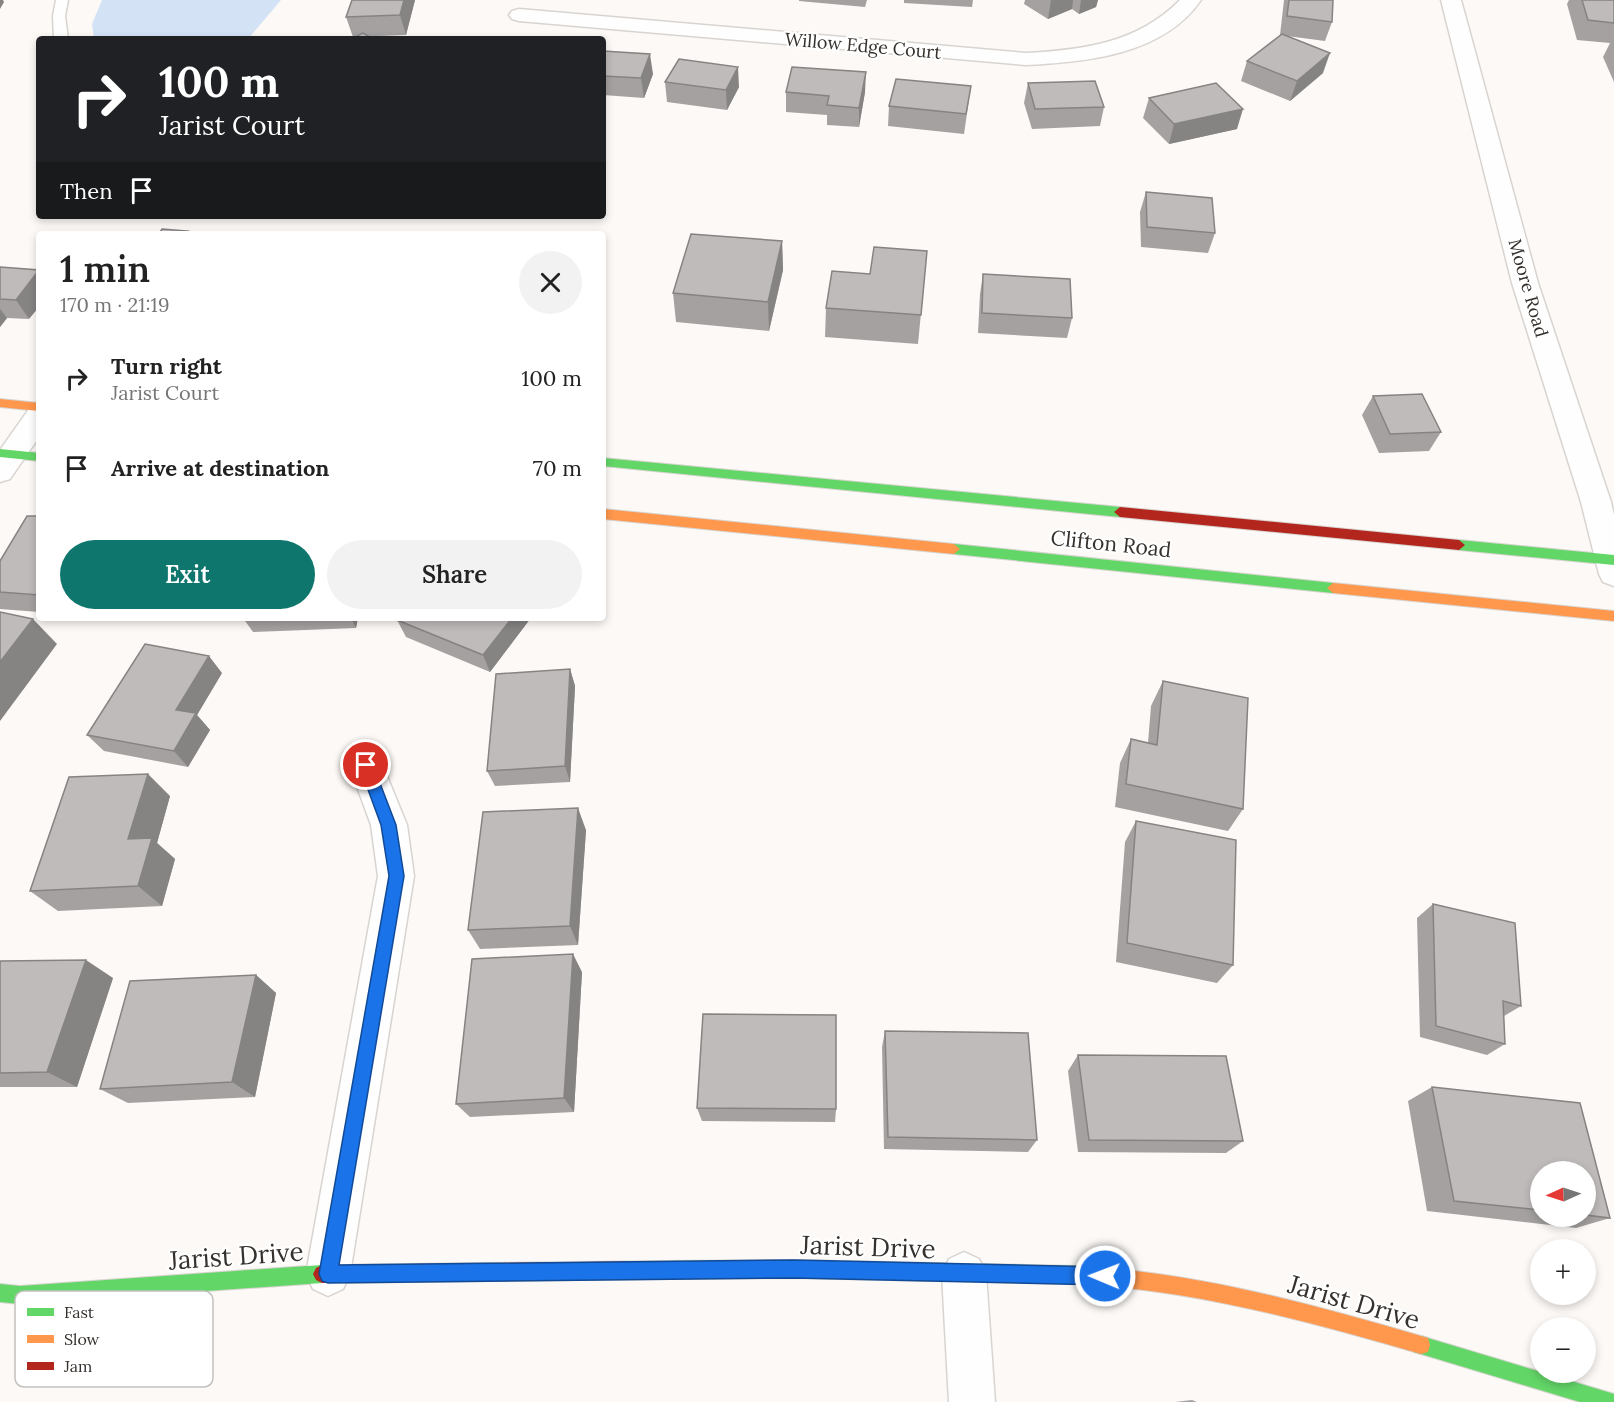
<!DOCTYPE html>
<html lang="en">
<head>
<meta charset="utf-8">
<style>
	:root { --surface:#fff; --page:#f2f2f2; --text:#222; --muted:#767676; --accent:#0f766e }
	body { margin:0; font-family:Lora,serif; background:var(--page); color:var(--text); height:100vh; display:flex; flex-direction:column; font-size:22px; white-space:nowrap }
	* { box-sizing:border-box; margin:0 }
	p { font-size:20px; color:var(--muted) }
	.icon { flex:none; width:33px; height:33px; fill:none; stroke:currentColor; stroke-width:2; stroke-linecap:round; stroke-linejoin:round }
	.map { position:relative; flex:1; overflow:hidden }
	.drawer { position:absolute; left:36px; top:231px; width:570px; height:390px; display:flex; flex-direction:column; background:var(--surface); border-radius:6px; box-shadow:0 3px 9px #0003 }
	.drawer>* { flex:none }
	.hud { position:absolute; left:36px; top:36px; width:570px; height:183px; border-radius:6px; box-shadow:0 3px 9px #0003; background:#202124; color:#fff; overflow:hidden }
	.needle { width:39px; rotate:267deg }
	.controls { position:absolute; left:1530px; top:1161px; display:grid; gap:12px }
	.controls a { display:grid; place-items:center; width:66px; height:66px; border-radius:50%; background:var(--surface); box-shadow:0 3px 9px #0003; font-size:30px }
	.pin { position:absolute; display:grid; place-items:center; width:51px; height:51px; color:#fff; margin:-26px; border:3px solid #fff; border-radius:50%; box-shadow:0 2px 6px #0007 }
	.me { position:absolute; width:66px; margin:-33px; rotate:271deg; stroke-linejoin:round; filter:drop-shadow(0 0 4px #0008) }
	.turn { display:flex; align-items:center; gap:21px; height:126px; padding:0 24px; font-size:27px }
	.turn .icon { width:78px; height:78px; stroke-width:2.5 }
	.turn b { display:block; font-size:42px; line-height:51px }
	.then { display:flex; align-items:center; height:57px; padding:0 24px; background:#0003; gap:12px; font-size:22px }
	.round { display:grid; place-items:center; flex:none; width:63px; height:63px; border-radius:32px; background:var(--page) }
	.summary { display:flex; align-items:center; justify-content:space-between; height:102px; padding:0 24px }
	h1 { font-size:36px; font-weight:600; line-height:45px }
	.primary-button { display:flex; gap:12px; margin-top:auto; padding:12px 24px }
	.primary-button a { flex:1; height:69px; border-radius:36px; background:var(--accent); color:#fff; font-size:24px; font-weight:600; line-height:69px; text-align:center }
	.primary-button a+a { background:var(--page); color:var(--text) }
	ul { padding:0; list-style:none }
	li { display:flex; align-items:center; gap:18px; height:90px; padding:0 24px }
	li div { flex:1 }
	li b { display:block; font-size:22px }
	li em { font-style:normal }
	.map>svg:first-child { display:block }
	.water { fill:#d3e3f5 }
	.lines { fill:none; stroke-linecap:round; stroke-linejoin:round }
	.lane-casing { stroke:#d8d4d0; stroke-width:3 }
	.street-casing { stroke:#d8d4d0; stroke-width:3 }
	.fast-casing { stroke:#d8d4d0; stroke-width:2 }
	.slow-casing { stroke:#d8d4d0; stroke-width:2 }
	.jam-casing { stroke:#d8d4d0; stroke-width:2 }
	.lane { fill:#fffefe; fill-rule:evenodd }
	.street { fill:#fffefe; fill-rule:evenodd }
	.fast { fill:#63d668; fill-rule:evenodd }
	.slow { fill:#ff974d; fill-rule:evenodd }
	.jam { fill:#b3261e; fill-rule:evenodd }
	.wall { fill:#a5a1a1; fill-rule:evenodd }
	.shaded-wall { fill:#868383 }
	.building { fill:#c0bbbb; stroke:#868383; stroke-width:1.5 }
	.route { fill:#1a73e8; stroke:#114b97; stroke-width:1.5 }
	.labels { text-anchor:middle; stroke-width:4.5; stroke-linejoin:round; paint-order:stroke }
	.far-street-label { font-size:18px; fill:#36312d; stroke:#fff }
	.street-label { font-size:21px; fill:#36312d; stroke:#fff }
	.near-street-label { font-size:26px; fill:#36312d; stroke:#fff }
	.key { fill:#fff; stroke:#c3c1c0; stroke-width:1.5 }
	.key-label { font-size:16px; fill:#36312d }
</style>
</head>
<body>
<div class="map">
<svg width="1614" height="1402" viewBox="0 0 1614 1402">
	<rect width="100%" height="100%" fill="#fcf9f6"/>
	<polygon class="water" points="102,0 281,0 248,39 94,39 92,24"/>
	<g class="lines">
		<defs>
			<polygon id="lane" points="56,0 68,0 65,16 68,39 54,39 53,16"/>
			<g id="street">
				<path d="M1180,0h21c-38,55 -114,62 -175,65l-507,-44 -7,-2 -3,-4 3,-4 7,-2 507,44c57,-3 112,-10 154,-53z"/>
				<polygon points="1441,0 1461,0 1538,283 1611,502 1614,515 1614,586 1603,582 1599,574 1581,502 1512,283"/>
				<polygon points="39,406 39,437 10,479 0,482 0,450 29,409"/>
				<polygon points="366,750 378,754 407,825 414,876 350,1274 343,1289 328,1296 313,1289 306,1274 378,876 371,825 349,765 354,754"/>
				<polygon points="964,1252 979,1259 986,1274 995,1402 949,1402 942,1274 949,1259"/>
			</g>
			<g id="fast">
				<polygon points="0,449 39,453 39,461 0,457"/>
				<polygon points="603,458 1120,507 1126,512 1120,517 603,466"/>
				<polygon points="1459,540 1614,555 1614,565 1459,550 1453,545"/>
				<polygon points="954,544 1333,583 1339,588 1333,593 954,554 948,549"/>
				<polygon points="794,1260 1080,1266 1086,1269 1089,1275 1086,1281 1080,1284 794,1278 664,1279 658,1276 655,1270 658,1264 664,1261"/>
				<polygon points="322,1265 328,1268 331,1274 328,1280 322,1283 20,1304 0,1302 0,1284 20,1286"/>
				<polygon points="1421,1336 1611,1393 1614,1394 1614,1402 1580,1402 1421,1354 1414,1352 1412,1345 1414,1338"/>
			</g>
			<g id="slow">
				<polygon points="0,399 39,403 39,411 0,407"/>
				<polygon points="603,509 954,544 960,549 954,554 603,519"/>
				<polygon points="1333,583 1614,611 1614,621 1333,593 1327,588"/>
				<path d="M1080,1266c118,7 228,37 341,70l7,2 2,7 -2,7 -7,2c-113,-33 -223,-63 -341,-70l-6,-3 -3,-6 3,-6z"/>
			</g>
			<g id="jam">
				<polygon points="1120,507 1459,540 1465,545 1459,550 1120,517 1114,512"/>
				<polygon points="664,1261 670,1264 673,1270 670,1276 664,1279 322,1283 316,1280 313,1274 316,1268 322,1265"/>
			</g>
		</defs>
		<use href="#lane" class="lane-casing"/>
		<use href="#street" class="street-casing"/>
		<use href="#fast" class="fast-casing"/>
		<use href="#slow" class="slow-casing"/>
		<use href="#jam" class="jam-casing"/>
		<use href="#lane" class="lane"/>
		<use href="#street" class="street"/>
		<use href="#fast" class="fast"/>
		<use href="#slow" class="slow"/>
		<use href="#jam" class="jam"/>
	</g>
	<g class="wall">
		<polygon points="352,0 415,0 406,35 353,37 346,17"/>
		<polygon points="799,0 867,0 865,7 799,1"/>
		<polygon points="904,0 973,0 972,7 904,3"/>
		<polygon points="1025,0 1098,0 1096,7 1079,14 1072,9 1048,19 1024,4"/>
		<polygon points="1284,0 1333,0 1332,22 1325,41 1287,36 1323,73 1290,101 1241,81 1247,61 1280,35"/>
		<polygon points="1569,0 1614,0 1614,82 1603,57 1610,43 1577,40 1567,4"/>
		<polygon points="603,51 653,74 644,98 603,95"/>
		<polygon points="665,82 739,87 727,110 667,102"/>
		<polygon points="1028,83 1104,107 1100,126 1032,129 1024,103"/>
		<polygon points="971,86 964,134 888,126 889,106"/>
		<polygon points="786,92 865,92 859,127 827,125 827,115 786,112"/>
		<polygon points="1149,98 1237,129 1169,144 1143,118"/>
		<polygon points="1146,192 1215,233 1208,253 1141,247 1140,212"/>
		<polygon points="782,241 783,270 769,331 676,322 673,293"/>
		<polygon points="927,251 918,344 825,337 826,308 870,274"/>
		<polygon points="0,267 29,319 7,318 0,327"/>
		<polygon points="983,274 1072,318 1067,338 978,333 980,294"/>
		<polygon points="1373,396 1441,432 1429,451 1379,453 1362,415"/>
		<polygon points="39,516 39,612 0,609 0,561"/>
		<polygon points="243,618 358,618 356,628 253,632"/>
		<polygon points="398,618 529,618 530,619 490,672 406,637 397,620"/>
		<polygon points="570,669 575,686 570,782 495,786 487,771"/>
		<polygon points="222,673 197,715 210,730 188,767 104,751 87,735"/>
		<polygon points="1163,681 1243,809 1228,831 1115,807 1120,763 1131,739 1148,743 1151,706"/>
		<polygon points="170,796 157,843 175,859 162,906 58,911 30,891"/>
		<polygon points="1136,821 1233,965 1217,983 1116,962 1125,842"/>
		<polygon points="586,830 578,945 480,949 468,930"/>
		<polygon points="1433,904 1521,1006 1504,1016 1505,1044 1487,1055 1420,1037 1417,918"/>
		<polygon points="0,961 113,978 77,1087 0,1087"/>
		<polygon points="582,972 574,1112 470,1117 456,1104"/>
		<polygon points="256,975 276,993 255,1097 128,1103 100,1089"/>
		<polygon points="885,1031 1037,1140 1028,1152 884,1149 882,1047"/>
		<polygon points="1078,1055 1243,1141 1226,1153 1078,1152 1068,1071"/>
		<path d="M1432,1087l148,16 30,115 -34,10 -149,-17 -19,-110zM1540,1172h46v44h-46z"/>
		<polygon points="697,1108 836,1109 835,1122 702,1121"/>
		<polygon points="1192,1400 1197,1402 1175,1402"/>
	</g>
	<g class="shaded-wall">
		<polygon points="0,0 3,0 4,2 0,9"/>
		<polygon points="404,0 415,0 406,35 400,15"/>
		<polygon points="1051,0 1073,0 1072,9 1048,19"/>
		<polygon points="1081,0 1098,0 1096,7 1079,14"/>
		<polygon points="1330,53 1323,73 1290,101 1297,81"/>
		<polygon points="650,54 653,74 644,98 641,78"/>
		<polygon points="738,67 739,87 727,110 726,90"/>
		<polygon points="866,72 865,92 859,127 859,108"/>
		<polygon points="1243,109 1237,129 1169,144 1174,124"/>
		<polygon points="782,241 783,270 769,331 768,302"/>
		<polygon points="39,270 39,307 29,319 16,300"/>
		<polygon points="0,309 7,318 0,327"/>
		<polygon points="351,618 358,618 356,628"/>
		<polygon points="512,618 529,618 530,619 490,672 483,655"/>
		<polygon points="33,619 57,644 0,721 0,662"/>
		<polygon points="209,656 222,673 197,715 210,730 188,767 174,751 176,710"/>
		<polygon points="570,669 575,686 570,782 565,766"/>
		<polygon points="148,774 170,796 157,843 175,859 162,906 138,886 128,839"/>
		<polygon points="578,808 586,830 578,945 570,926"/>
		<polygon points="573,954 582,972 574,1112 564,1098"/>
		<polygon points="86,960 113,978 77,1087 47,1072"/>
		<polygon points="256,975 276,993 255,1097 232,1082"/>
	</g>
	<g class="building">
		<polygon points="352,0 404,0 400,15 346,17"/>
		<polygon points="1289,0 1333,0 1332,22 1287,16"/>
		<polygon points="1582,0 1614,0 1614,23 1588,20"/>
		<polygon points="363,33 373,39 351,39"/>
		<polygon points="1282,34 1330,53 1297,81 1247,61"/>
		<polygon points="603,51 650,54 641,78 603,76"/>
		<polygon points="679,59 738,67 726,90 665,82"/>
		<polygon points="792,67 866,72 859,108 827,105 829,96 786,92"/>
		<polygon points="896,79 971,86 966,114 889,106"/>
		<polygon points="1095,81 1104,107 1035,109 1028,83"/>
		<polygon points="1216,83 1243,109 1174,124 1149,98"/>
		<polygon points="1146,192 1212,198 1215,233 1147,227"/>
		<polygon points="162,229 188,231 185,234 159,234"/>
		<polygon points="691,234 782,241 768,302 673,293"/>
		<polygon points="874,247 927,251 921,315 826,308 832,271 870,274"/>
		<polygon points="0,267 39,270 16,300 0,299"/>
		<polygon points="983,274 1070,279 1072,318 982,313"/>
		<polygon points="1422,394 1441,432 1390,434 1373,396"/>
		<polygon points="27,516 39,516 39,595 0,592 0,561"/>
		<polygon points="0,612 33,619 0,662"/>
		<polygon points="398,618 512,618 483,655 397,620"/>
		<polygon points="145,644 209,656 176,710 196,713 174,751 87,735"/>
		<polygon points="570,669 565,766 487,771 496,674"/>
		<polygon points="1163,681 1248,698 1243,809 1126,784 1131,739 1157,745"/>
		<polygon points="148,774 128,839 152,838 138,886 30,891 69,777"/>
		<polygon points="578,808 570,926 468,930 483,812"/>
		<polygon points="1136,821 1236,840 1233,965 1127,943"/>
		<polygon points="1433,904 1515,923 1521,1006 1503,1001 1505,1044 1436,1026"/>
		<polygon points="573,954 564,1098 456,1104 472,959"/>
		<polygon points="86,960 47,1072 0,1073 0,961"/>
		<polygon points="256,975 232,1082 100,1089 130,981"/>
		<polygon points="703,1014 836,1015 836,1109 697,1108"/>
		<polygon points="885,1031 1028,1033 1037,1140 888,1137"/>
		<polygon points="1078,1055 1226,1056 1243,1141 1089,1140"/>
		<polygon points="1432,1087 1580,1103 1610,1218 1586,1215 1586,1172 1540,1172 1540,1210 1454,1201"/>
	</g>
	<polygon class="route" points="366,759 371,761 373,765 396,825 404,876 339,1265 794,1260 1105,1267 1111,1270 1114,1276 1111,1283 1105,1285 794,1278 328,1283 322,1281 319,1274 389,876 381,825 359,765 361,761"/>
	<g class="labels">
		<g class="far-street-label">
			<text transform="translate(863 46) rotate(5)" y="6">Willow Edge Court</text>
			<text transform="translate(1528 288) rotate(74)" y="6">Moore Road</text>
		</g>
		<g class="street-label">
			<text transform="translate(1111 544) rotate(6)" y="7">Clifton Road</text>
		</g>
		<g class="near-street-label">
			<text transform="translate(868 1247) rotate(2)" y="9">Jarist Drive</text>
			<text transform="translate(236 1256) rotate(-4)" y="9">Jarist Drive</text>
			<text transform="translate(1354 1302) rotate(16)" y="9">Jarist Drive</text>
		</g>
	</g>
	<rect x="15" y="1291" width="198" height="96" rx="9" class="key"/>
	<rect x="27" y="1308" width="27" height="8" fill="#63d668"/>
	<rect x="27" y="1335" width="27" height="8" fill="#ff974d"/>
	<rect x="27" y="1362" width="27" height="8" fill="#b3261e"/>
	<g class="key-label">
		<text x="64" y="1318">Fast</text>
		<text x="64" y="1345">Slow</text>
		<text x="64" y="1372">Jam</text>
	</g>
</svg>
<div class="controls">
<a><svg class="needle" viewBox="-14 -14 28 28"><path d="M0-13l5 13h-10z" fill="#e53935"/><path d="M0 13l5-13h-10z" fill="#767676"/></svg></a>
<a>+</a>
<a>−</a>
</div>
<div class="pin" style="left:366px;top:765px;background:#d93025"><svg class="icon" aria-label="arrive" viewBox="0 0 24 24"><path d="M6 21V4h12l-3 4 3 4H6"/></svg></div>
<svg class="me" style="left:1105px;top:1276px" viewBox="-20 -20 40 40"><circle r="17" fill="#1a73e8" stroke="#fff" stroke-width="3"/><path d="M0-11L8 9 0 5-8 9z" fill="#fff"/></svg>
<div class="hud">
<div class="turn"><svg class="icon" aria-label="right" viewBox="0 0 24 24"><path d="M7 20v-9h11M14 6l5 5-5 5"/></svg><div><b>100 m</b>Jarist Court</div></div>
<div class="then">Then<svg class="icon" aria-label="arrive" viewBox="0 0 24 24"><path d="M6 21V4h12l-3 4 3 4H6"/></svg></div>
</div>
<section class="drawer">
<div class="summary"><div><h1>1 min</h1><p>170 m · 21:19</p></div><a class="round"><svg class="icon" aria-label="close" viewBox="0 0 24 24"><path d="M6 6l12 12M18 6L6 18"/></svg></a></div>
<ul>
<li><svg class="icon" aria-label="right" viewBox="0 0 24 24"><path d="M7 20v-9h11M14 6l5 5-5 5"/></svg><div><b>Turn right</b><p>Jarist Court</p></div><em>100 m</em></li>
<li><svg class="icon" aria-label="arrive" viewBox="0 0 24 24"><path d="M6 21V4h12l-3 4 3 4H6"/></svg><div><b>Arrive at destination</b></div><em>70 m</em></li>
</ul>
<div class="primary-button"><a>Exit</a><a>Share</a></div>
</section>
</div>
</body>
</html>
